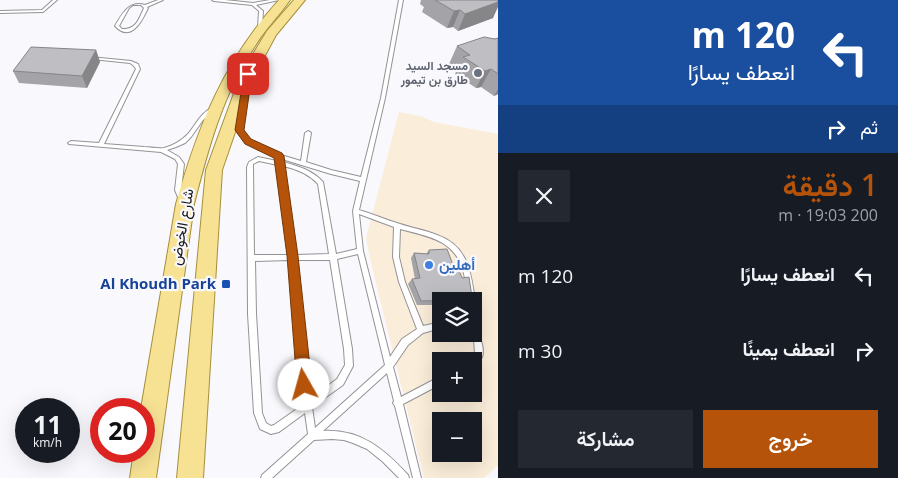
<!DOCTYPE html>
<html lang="ar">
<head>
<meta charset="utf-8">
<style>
	:root { --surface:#171b24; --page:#242831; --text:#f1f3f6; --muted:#9ea1a6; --accent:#b45309 }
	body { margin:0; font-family:"Open Sans",Vazirmatn,sans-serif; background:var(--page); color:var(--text); direction:rtl; height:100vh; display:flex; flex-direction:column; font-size:19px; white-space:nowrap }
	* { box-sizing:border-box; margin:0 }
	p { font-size:16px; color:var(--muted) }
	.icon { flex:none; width:28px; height:28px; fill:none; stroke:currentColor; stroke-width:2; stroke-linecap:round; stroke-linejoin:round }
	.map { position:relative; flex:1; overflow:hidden; direction:ltr }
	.details { display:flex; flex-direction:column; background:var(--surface); width:400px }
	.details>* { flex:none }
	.banner { background:#1a4fa0; color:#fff; overflow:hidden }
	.fabs { position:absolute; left:432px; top:292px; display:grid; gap:10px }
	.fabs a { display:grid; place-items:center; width:50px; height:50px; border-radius:0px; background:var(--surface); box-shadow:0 5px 20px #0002; font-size:25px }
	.speed { position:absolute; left:15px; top:398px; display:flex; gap:10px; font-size:25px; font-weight:700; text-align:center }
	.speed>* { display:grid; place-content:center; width:65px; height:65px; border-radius:50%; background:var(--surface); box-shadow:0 5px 20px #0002; line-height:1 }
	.speed small { font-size:12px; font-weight:400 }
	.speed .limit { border:8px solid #d22; background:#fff; color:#111 }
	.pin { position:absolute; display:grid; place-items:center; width:42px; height:42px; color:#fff; margin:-21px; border-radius:10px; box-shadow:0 2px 8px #0006 }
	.me { position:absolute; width:55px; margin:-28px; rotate:353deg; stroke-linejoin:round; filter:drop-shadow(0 0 4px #0008) }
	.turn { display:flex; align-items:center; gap:18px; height:105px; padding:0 20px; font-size:22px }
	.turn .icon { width:65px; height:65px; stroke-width:2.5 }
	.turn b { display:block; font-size:35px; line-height:42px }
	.then { display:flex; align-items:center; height:48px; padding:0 20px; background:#0003; gap:10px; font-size:19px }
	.round { display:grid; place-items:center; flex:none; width:52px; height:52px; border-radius:0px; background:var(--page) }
	.head { display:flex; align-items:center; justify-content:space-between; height:85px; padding:0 20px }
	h1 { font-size:30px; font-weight:600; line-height:38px; color:var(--accent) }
	.action { display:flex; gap:10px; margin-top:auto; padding:10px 20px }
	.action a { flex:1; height:58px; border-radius:0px; background:var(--accent); color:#fff; font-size:20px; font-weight:600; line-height:58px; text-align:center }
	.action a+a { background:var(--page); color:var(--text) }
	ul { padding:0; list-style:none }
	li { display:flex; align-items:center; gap:15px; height:75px; padding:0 20px }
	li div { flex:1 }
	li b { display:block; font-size:19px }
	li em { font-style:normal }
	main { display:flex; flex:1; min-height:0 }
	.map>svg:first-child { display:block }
	.commercial { fill:#faedd9; fill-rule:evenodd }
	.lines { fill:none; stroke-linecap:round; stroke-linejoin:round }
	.service-casing { stroke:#949296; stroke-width:2 }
	.primary-casing { stroke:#a58f3b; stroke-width:2 }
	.service { fill:#fff; fill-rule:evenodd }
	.primary { fill:#f7e294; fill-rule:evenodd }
	.wall { fill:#a4a3a7 }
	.shaded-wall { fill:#868588 }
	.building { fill:#bfbec2; stroke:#868588 }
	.route { fill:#b45309; stroke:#753606 }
	.worship-dot { fill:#6b7280; stroke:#f9f8fc; stroke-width:2 }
	.shop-dot { fill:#3f7fe0; stroke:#f9f8fc; stroke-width:2 }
	.transit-dot { fill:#1a4fb4; stroke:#f9f8fc; stroke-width:2 }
	.labels { text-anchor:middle; stroke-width:4.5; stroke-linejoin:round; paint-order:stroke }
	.far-worship-label { font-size:12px; font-weight:bold; fill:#5b616d; stroke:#f9f8fc; text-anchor:end }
	.street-label { font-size:15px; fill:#19191a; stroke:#f9f8fc }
	.shop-label { font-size:15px; font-weight:bold; fill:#366cbe; stroke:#f9f8fc; text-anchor:start }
	.transit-label { font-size:15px; font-weight:bold; fill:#164399; stroke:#f9f8fc; text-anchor:end }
</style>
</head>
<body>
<main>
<section class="details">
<div class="banner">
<div class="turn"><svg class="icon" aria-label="left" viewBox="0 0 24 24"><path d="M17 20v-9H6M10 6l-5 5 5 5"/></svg><div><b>120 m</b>انعطف يسارًا</div></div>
<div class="then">ثم<svg class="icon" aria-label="right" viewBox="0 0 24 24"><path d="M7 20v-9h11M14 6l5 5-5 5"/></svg></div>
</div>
<div class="head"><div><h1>1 دقيقة</h1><p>200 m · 19:03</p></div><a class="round"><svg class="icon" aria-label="close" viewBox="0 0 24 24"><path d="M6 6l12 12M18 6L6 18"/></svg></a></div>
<ul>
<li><svg class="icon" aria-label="left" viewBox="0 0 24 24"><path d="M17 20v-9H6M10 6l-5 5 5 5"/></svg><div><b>انعطف يسارًا</b></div><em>120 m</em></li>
<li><svg class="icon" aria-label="right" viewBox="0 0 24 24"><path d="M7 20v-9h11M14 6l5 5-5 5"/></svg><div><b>انعطف يمينًا</b></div><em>30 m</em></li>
</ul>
<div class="action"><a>خروج</a><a>مشاركة</a></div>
</section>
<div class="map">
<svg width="498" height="478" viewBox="0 0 498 478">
	<rect width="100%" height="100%" fill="#f9f8fc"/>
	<path class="commercial" d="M399,112l21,4 14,6 64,12v331l-14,13h-60l-53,-215 -5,-25zM441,301h33v33h-33zM441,361h33v33h-33zM441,421h33v33h-33z"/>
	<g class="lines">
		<defs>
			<g id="service">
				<polygon points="53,0 57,0 43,12 0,13 0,11 42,10"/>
				<path d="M158,0h5l-16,7 1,1c-6,13 -17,35 -33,18 7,-12 14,-26 30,-21zM133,5h8l3,3c-5,11 -8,22 -22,21l-3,-3 10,-18z"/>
				<polygon points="212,0 225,0 253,3 270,0 279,0 256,5 263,11 262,27 260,28 258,27 259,11 252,5 214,1"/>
				<path d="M399,0h4l-18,98 -26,112c14,4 27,10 41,14 12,4 25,6 37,11 31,11 34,37 38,66l-1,3v-3h-5c-2,-10 -3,-21 -6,-31 -9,-31 -37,-34 -63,-41l-1,28 6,25 18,44 18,-4v6l-18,5 -15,12 -15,22 8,30 40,-21v8l-38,20 18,74h-8l-18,-72 -2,-3 1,-2 -7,-28 -64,58c38,-2 61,18 85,44l1,3h-10l-17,-17 -15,-12 -14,-6 -9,-3 -12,-1 -18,1 -42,38h-11l1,-3 46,-41 -3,-21 -26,19 -8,2 -11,-5 -6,-16 -6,-99 -1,-147 2,-5 9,-5 19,4 -1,-4 -30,-14 -9,-11 -1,-1 5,-24 2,-2 2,2 -3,24 8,10 31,14 20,6 4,-28 3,-2 2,1 1,1 -5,29 25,8 30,7 20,-79zM282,159l49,15 29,7 -7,30 4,38 -21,5 -13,-72c-11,-12 -25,-16 -40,-20zM259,161l19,4 11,90h-35l-1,-88v-3zM283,166c14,3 26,8 35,18l11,70 -34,1zM359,214l35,13 -1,30 6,25 18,47 -15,10 -12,18 -27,-106zM358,254l27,111 -70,63 -3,-21 31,-22 10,-19 -1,-17 -15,-90zM289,260l15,144 -30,21 -3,1 -5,-3 -4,-10 -6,-99 -1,-53zM296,260h34l14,89 1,16 -8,14 -26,19z"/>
				<path d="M90,57l41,4 7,3 2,5 -36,75c13,1 27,2 40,3 6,0 14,2 20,1 8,-2 17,-7 24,-14 9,-11 12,-21 27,-28l2,2 -14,12 -12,17 -6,6 -9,4 -9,3 12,7 5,7 -3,26 4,10 -1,2h-4l-5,-12 3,-26 -3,-5 -14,-7 -92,-8 -1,-1 3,-2 28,2 37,-74 -2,-3 -4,-3 -38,-4 -2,-1z"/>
				<path d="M474,328l3,2c3,6 9,22 4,29 0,1 -7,5 -7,5v-3h-6l1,-3 6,-4 -1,-14 -3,-6h3z"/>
			</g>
			<g id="primary">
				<path d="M279,0h11c-11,16 -25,29 -35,46 -32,47 -47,103 -61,158l-38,274h-26l4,-27h10v-42h-3l35,-205c22,-78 48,-143 103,-204z"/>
				<polygon points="294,0 305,0 276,35 255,74 222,170 203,478 177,478 206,170 241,74 267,31"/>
			</g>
		</defs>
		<use href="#service" class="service-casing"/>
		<use href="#primary" class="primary-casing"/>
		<use href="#service" class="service"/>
		<use href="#primary" class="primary"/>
	</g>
	<g class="wall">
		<polygon points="421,0 498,0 493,18 458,31 453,27 447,28 422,12 424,7 420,4"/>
		<polygon points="498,38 498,94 494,96 481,87 476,88 455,74 457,69 449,64 457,46"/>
		<polygon points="96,50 100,62 87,88 19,83 13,71"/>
		<polygon points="429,250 453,265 472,297 478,300 474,303 474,301 441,301 441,305 417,305 408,284 412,279 415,279 411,258 414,253 426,254"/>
	</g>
	<g class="shaded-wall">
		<polygon points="498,2 498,7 493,18 458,31 465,14"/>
		<polygon points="460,10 453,27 447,28 454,11"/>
		<polygon points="96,50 100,62 87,88 82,76"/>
		<polygon points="491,69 481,87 476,88 485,71"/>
		<polygon points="498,89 498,94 494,96"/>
	</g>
	<g class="building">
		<polygon points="435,0 498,0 498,2 465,14 460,10 454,11"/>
		<polygon points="484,37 495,39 498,38 498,74 491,69 485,71 463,57 470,55 457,46"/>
		<polygon points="31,47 96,50 82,76 13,71"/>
		<polygon points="447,249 453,265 457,265 462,278 469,277 472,297 478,300 421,301 412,279 420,278 414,253 429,254 429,250"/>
	</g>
	<polygon class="route" points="248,71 252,74 244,130 251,139 282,153 284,156 298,256 312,385 309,390 304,392 299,390 297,385 287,256 274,158 245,144 235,130 244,74"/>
	<circle class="worship-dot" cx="478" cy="73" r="5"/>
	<circle class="shop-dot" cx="429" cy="265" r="5"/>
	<rect class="transit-dot" x="221" y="279" width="10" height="10" rx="2.5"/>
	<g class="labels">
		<g class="far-worship-label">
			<text x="468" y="70">مسجد السيد<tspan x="468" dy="14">طارق بن تيمور</tspan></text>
		</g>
		<g class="street-label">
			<text transform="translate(182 227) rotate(-80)" y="5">شارع الخوض</text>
		</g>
		<g class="shop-label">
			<text x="439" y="270">أهلين</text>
		</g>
		<g class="transit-label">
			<text x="216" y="289">Al Khoudh Park</text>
		</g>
	</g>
</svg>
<div class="fabs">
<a><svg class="icon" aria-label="layers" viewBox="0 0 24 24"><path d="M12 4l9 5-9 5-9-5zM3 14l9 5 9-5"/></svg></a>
<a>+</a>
<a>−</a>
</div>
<div class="speed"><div>11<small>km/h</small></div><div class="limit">20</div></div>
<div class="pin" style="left:248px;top:74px;background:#d93025"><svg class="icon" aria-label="arrive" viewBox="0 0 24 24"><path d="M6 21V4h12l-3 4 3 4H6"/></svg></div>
<svg class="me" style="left:304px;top:385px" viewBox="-20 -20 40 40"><circle r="19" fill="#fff"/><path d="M0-13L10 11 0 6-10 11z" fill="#b45309"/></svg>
</div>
</main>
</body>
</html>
